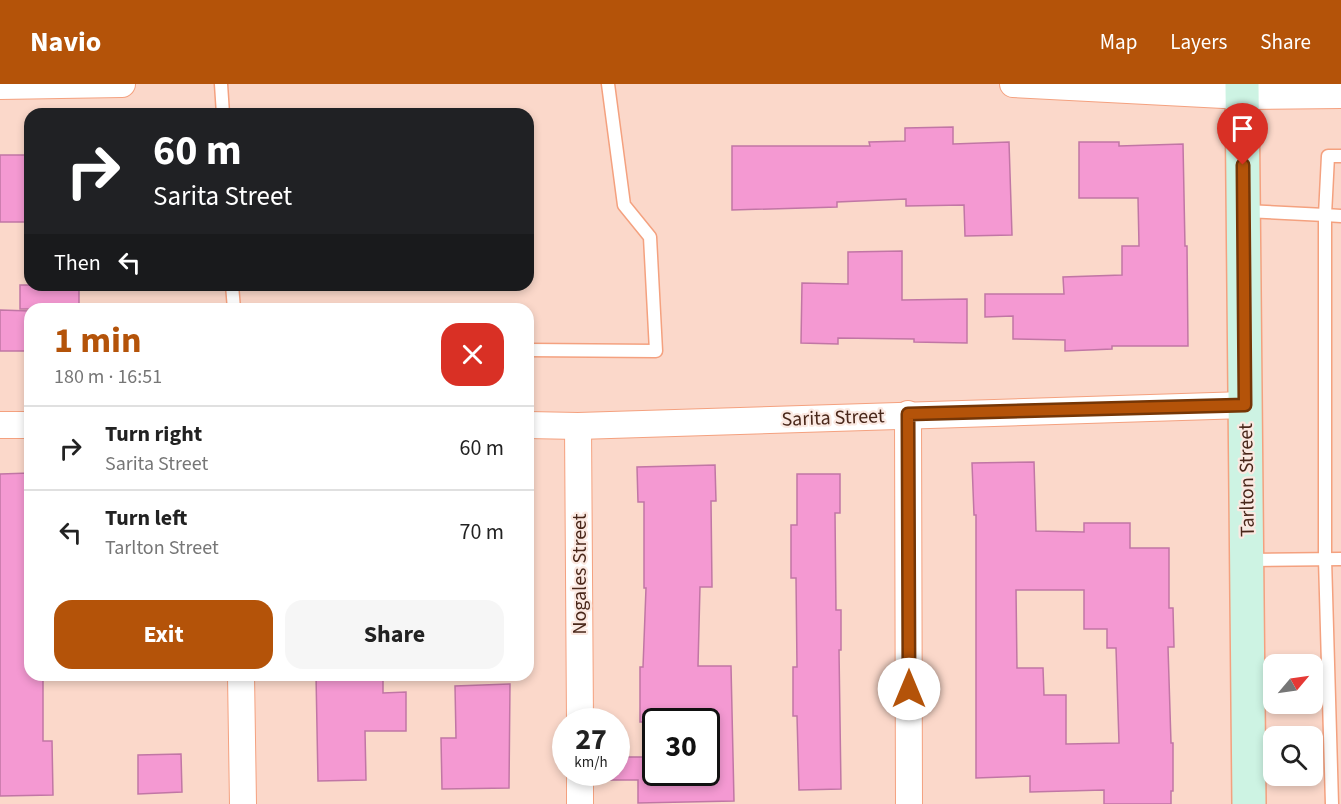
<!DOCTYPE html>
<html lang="en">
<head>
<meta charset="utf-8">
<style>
	:root { --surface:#fff; --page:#f6f6f6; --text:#222; --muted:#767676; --line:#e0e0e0; --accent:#b45309 }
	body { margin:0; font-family:"Source Sans 3",sans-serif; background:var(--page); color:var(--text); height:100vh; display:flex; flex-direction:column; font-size:22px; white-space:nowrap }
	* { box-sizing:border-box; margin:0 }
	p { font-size:20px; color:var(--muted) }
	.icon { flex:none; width:33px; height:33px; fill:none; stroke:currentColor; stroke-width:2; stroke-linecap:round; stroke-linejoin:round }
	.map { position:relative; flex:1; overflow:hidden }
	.details { position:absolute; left:24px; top:219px; width:510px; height:378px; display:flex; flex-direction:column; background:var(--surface); border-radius:18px; box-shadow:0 3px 9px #0003 }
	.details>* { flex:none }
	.top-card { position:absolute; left:24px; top:24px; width:510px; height:183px; border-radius:18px; box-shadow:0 3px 9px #0003; background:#202124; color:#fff; overflow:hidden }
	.needle { width:39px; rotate:61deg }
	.fabs { position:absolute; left:1263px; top:570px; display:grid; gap:12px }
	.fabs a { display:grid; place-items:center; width:60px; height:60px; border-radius:12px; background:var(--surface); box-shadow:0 3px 9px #0003; font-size:30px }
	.speed { position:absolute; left:552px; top:624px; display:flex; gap:12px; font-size:30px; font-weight:700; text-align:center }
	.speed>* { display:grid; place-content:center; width:78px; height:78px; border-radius:50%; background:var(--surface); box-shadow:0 3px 9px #0003; line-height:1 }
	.speed small { font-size:15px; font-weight:400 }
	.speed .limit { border:3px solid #111; border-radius:9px; background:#fff; color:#111 }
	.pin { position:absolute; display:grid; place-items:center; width:51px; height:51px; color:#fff; margin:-62px -26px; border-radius:50% 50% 50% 0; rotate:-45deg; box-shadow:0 0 6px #0007 }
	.pin .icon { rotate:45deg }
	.me { position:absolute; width:66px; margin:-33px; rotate:0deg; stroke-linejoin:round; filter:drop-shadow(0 0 4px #0008) }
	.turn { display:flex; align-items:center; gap:21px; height:126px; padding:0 30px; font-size:27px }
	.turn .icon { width:78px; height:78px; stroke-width:2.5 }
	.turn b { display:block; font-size:42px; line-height:51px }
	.then { display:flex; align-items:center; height:57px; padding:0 30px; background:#0003; gap:12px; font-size:22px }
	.round { display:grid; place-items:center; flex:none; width:63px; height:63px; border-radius:18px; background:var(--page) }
	.headline { display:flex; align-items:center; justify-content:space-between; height:102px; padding:0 30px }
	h1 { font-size:36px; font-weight:700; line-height:45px; color:var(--accent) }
	.primary-button { display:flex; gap:12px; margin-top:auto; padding:12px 30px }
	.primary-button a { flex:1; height:69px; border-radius:18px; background:var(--accent); color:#fff; font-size:24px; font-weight:700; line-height:69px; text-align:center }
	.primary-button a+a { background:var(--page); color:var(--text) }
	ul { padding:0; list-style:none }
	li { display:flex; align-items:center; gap:18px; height:84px; padding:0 30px; border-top:2px solid var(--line) }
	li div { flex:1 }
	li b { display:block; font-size:22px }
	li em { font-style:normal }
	header { display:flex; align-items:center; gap:36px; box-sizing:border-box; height:84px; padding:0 30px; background:var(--accent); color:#fff }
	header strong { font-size:28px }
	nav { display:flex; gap:33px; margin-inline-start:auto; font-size:21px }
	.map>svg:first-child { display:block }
	.building { fill:#f499d2; stroke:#c176a5; stroke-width:1.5; fill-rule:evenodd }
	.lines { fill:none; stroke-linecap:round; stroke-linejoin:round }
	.lane-casing { stroke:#f4a17f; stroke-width:15 }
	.street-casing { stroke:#f4a17f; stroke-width:28 }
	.secondary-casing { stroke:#f4a17f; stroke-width:36 }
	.lane { stroke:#fff; stroke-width:12 }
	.street { stroke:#fff; stroke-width:26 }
	.secondary { stroke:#cdf3e3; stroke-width:33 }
	.route-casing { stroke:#753606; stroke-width:15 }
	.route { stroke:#b45309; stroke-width:10 }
	.labels { text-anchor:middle; stroke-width:4.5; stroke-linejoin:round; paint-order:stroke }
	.street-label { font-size:20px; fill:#49271a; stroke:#fbe9e2 }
</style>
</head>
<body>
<header>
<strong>Navio</strong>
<nav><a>Map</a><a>Layers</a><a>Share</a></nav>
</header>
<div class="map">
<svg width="1341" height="720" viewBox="0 0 1341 720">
	<rect width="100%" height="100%" fill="#fbd8ca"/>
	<g class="building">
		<polygon points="953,43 953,60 1009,58 1012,151 965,152 964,121 906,122 906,115 837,118 837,123 732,126 732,62 870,62 869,58 905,57 905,44"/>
		<polygon points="1079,58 1119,58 1119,62 1183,60 1185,162 1187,162 1188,262 1112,262 1112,265 1065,267 1065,256 1013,255 1013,232 985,233 985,210 1064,210 1063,193 1122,191 1122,162 1139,162 1138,114 1079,114"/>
		<rect x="0" y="71" width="26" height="67"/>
		<polygon points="902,167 902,216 967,215 967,259 914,258 914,255 838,254 838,260 801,259 802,199 848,200 848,168"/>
		<rect x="20" y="201" width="59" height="24"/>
		<polygon points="0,226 30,227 30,267 0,267"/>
		<path d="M1034,378l2,69 48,1v-9h46v25h39v60h4l1,39h-6l3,96h2v48h-2v13h-67v-14l-74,2v-16l-54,2v-263h-2l-2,-52zM1016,506h68v39h23v19h9l3,95 -53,1v-49h-22l-1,-27h-26z"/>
		<polygon points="715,381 716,417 711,417 712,503 700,503 698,582 731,582 734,717 638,719 638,696 595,696 595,688 616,688 616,673 656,673 656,688 706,688 706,638 640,638 640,583 643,583 646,504 644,504 644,418 638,418 637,383"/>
		<polygon points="30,389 30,591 43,591 43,657 52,657 53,711 0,712 0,390"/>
		<polygon points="797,390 840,390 840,429 835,429 836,526 841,526 841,566 839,566 841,705 799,706 797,632 793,632 793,583 797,583 796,494 791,494 791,441 797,441"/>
		<polygon points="316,591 383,591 383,609 406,608 406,647 365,647 366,696 318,697"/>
		<polygon points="510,600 509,704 442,705 441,654 456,654 455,602"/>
		<polygon points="181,670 182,708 138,710 138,671"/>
	</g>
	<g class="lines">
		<defs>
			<g id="lane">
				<polyline points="221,0 223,30"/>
				<polyline points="1341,72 1328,72 1325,131 1341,132"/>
				<polyline points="1245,127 1325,131 1325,475 1332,720"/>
				<polyline points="232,201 234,225"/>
				<polyline points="528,266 656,267 650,153 624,121 608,0"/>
				<polyline points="1248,476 1341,475"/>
			</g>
			<g id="street">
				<polyline points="1013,0 1243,12 1341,11"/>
				<polyline points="0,2 122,0"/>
				<polyline points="908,330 909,720"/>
				<polyline points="0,341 30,341"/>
				<polyline points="528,341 578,342 1245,321"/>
				<polyline points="578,342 580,638"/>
				<polyline points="241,591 243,720"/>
				<polyline points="580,688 580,720"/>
			</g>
			<polyline id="secondary" points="1242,0 1249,720"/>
		</defs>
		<use href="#lane" class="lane-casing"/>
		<use href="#street" class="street-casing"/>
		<use href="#secondary" class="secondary-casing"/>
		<use href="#lane" class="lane"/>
		<use href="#street" class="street"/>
		<use href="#secondary" class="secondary"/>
	</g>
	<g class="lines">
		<defs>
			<polyline id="route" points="909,605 908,330 1245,321 1243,81"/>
		</defs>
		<use href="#route" class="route-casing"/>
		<use href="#route" class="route"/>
	</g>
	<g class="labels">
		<g class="street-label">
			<text transform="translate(833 333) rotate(-2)" y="7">Sarita Street</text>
			<text transform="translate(1246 396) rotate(-91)" y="7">Tarlton Street</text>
			<text transform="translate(579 490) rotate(-90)" y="7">Nogales Street</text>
		</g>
	</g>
</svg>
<div class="fabs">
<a><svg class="needle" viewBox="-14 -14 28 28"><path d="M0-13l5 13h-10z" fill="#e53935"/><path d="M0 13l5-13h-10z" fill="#767676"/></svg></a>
<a><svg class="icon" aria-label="search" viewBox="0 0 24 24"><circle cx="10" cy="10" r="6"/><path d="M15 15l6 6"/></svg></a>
</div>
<div class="speed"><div>27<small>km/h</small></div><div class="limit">30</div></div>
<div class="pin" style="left:1243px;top:81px;background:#d93025"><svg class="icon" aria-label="arrive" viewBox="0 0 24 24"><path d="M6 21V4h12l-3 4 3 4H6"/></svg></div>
<svg class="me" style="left:909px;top:605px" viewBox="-20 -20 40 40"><circle r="19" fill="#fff"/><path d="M0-13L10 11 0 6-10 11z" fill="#b45309"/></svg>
<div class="top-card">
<div class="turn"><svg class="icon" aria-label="right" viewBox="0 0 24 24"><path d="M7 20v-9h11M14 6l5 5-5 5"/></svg><div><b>60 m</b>Sarita Street</div></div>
<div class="then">Then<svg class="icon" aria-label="left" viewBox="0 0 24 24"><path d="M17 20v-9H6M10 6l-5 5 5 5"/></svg></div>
</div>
<section class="details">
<div class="headline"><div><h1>1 min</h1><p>180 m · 16:51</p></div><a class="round" style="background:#d93025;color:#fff"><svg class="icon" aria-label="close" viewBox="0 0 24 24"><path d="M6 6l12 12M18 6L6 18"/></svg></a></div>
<ul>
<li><svg class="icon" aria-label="right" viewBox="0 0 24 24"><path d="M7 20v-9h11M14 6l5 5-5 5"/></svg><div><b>Turn right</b><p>Sarita Street</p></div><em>60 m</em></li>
<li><svg class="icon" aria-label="left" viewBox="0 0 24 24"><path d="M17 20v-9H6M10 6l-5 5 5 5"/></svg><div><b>Turn left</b><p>Tarlton Street</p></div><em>70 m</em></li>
</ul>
<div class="primary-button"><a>Exit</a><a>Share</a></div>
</section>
</div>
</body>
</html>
